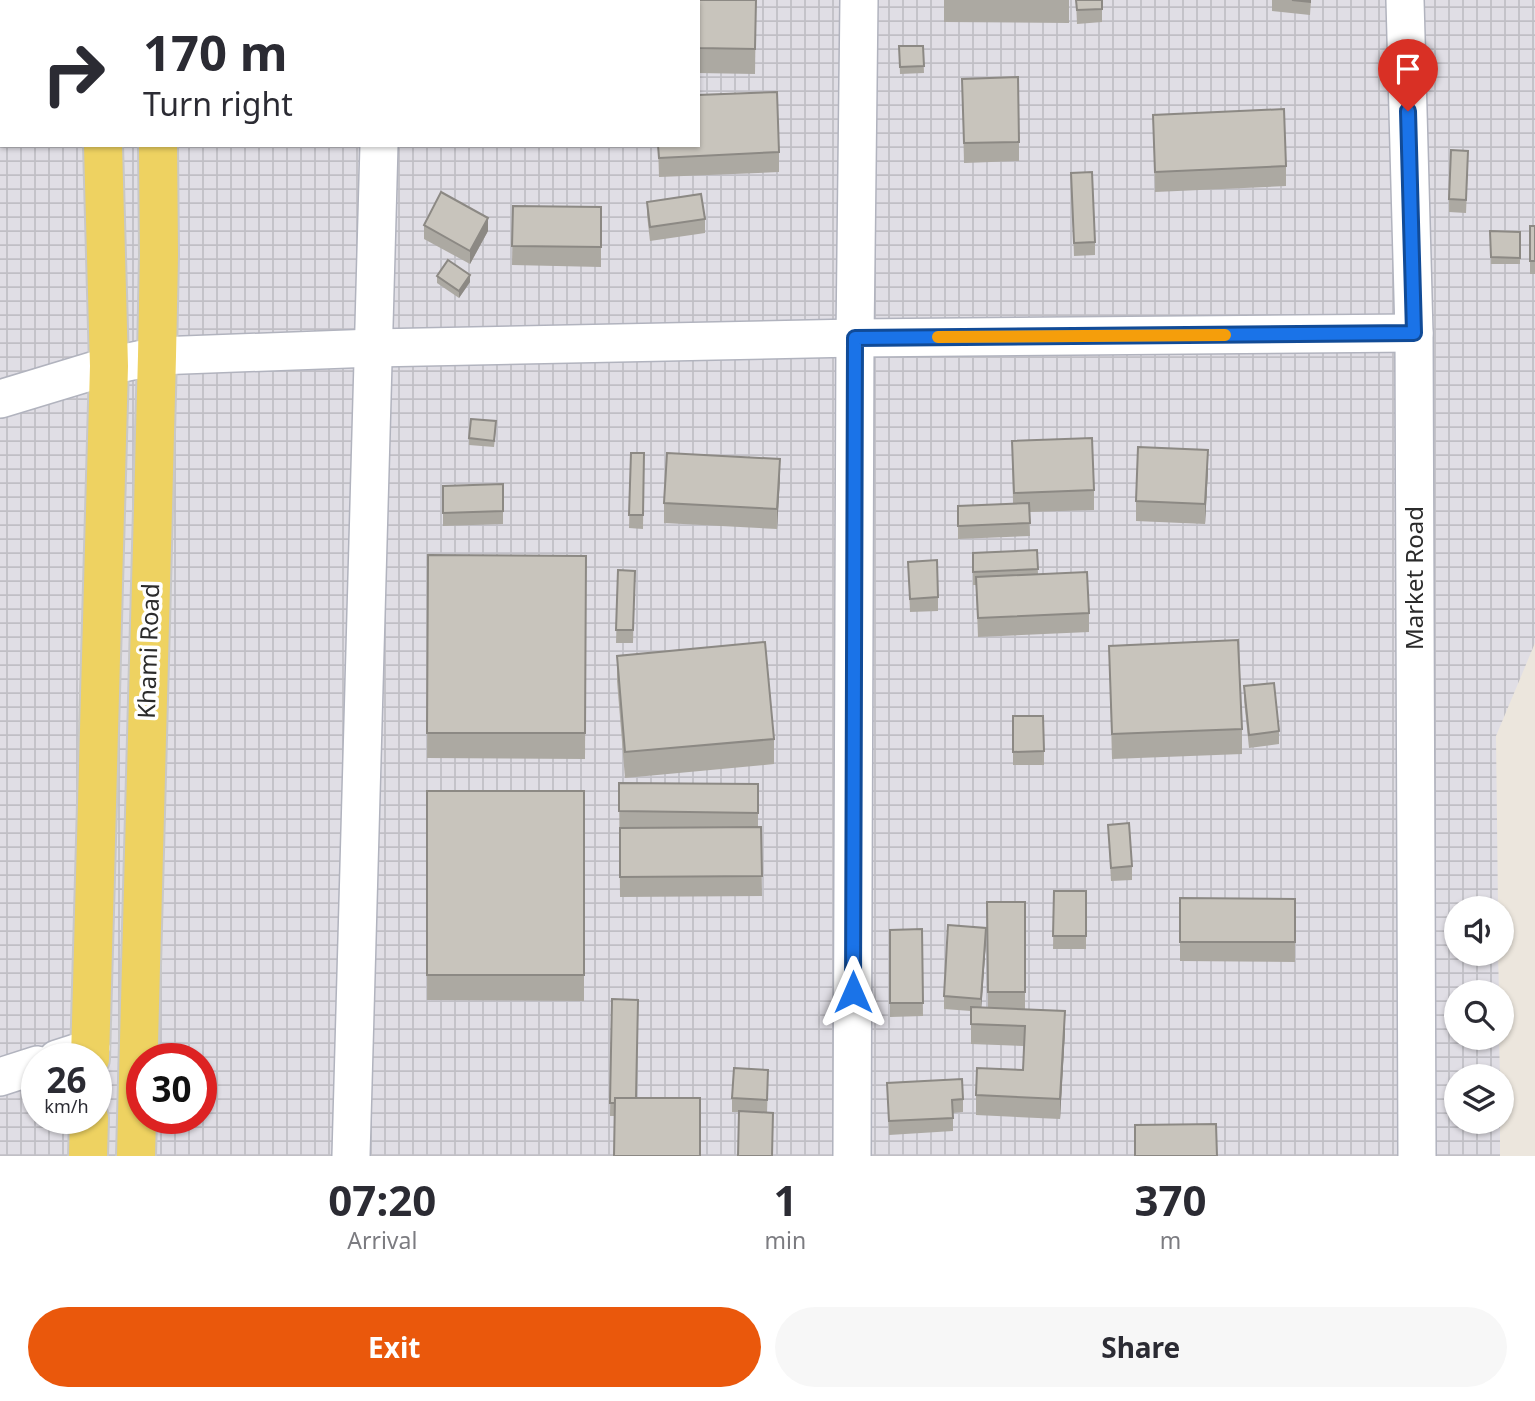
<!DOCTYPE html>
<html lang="en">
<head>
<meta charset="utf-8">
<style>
	:root { --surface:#fff; --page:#f7f7f7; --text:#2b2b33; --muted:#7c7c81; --accent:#ea580c }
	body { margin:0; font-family:"Noto Sans",sans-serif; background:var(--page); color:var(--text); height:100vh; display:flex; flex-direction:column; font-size:26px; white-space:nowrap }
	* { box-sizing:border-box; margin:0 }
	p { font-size:23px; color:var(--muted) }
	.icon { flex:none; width:38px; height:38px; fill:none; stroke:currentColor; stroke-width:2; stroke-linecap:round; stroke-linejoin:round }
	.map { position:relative; height:1156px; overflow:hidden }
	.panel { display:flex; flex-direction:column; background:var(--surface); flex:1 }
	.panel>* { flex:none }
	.hud { position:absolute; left:0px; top:0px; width:700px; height:147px; box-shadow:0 2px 5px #0004; background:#fff; color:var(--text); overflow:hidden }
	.buttons { position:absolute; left:1444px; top:896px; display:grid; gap:14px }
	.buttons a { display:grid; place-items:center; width:70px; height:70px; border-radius:50%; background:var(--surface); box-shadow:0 2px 5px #0004; font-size:35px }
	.speed { position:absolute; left:21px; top:1043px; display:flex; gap:14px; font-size:35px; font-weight:700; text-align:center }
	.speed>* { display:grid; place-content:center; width:91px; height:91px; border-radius:50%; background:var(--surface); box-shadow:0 2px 5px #0004; line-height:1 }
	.speed small { font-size:18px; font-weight:400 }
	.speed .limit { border:10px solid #d22; background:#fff; color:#111 }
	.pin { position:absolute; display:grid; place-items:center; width:60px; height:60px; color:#fff; margin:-72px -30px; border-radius:50% 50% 50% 0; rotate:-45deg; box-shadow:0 0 7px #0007 }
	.pin .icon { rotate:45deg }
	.me { position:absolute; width:77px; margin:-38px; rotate:0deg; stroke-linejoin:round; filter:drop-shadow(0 0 5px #0008) }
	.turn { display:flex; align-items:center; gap:24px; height:147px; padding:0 28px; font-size:32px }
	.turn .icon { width:91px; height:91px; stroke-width:2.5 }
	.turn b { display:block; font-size:49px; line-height:60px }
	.eta { display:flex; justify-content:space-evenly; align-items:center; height:119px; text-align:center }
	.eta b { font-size:42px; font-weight:700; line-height:49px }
	.primary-button { display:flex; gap:14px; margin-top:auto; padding:14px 28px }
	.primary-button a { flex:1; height:80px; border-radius:42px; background:var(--accent); color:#fff; font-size:28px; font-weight:700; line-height:80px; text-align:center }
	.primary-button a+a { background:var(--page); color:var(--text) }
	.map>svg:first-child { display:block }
	.industrial { fill:url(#industrial-grid); fill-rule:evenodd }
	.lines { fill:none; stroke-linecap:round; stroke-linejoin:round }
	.minor-casing { stroke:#b1b3be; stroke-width:40 }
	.major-casing { stroke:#c8c8c8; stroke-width:42 }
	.minor { stroke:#fff; stroke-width:37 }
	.major { stroke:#eed261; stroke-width:38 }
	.wall { fill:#aca9a2 }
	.shaded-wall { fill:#8c8984 }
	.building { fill:#c8c4bc; stroke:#8c8984; stroke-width:2 }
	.route-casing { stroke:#114b97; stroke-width:18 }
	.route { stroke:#1a73e8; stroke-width:12 }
	.slow { stroke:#f59e0b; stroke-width:12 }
	.labels { text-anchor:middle; stroke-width:7; stroke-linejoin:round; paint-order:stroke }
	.street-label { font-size:24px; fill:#2b2b2b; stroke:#fff }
</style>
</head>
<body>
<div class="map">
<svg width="1535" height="1156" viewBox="0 0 1535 1156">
	<defs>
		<pattern id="industrial-grid" width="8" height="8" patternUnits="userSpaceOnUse" patternTransform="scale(1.75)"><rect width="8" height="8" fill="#e0dee5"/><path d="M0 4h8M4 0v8" fill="none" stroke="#c0bfc5"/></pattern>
	</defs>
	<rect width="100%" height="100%" fill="#ece6dd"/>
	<path class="industrial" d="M0,0h1535v643l-39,93 2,172h-42v46h42l1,38h-43v46h43l1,38h-44v46h44v34h-1500zM2,2h696v143h-696zM37,1059h59v59h-59zM142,1059h59v59h-59z"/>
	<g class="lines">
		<defs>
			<g id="minor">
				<polyline points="1405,0 1414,333 1417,1156"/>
				<polyline points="383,2 383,0"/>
				<polyline points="0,399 109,366 157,356 374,348 855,338 1414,333"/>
				<polyline points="57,1059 91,1048"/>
				<polyline points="0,1077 37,1065"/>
				<polyline points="351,1156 379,145"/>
				<polyline points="852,1156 855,338 859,0"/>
			</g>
			<g id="major">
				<polyline points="102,0 102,2"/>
				<polyline points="155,0 155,2"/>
				<polyline points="90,1059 109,366 103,145"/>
				<polyline points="88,1156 89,1118"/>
				<polyline points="136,1156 157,356 159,255 158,145"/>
			</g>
		</defs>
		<use href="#minor" class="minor-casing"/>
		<use href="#major" class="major-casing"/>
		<use href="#minor" class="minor"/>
		<use href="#major" class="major"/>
	</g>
	<g class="wall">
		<polygon points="756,0 755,74 698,73 698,2"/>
		<polygon points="944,0 1069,0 1069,23 944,22"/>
		<polygon points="1076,0 1102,0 1102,22 1077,24"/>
		<polygon points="1272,0 1311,0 1310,15 1272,11"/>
		<polygon points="899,46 923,46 924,73 900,74"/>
		<polygon points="962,79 1019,142 1019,161 964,163"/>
		<polygon points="1153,115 1286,166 1286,186 1155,192"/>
		<polygon points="658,145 698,145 779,152 779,172 659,177"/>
		<polygon points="1468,164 1466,213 1449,212 1449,199"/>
		<polygon points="1071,173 1095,242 1095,255 1074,256"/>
		<polygon points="647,202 705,219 705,233 650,241 647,215"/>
		<polygon points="513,206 601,207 601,267 512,265"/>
		<polygon points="424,225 488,231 470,264 424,239"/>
		<rect x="1530" y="226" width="5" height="48"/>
		<polygon points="1490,231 1520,232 1520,264 1491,264"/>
		<polygon points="437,276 470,282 459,298 437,283"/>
		<polygon points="496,428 494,447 469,445 469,438"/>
		<polygon points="1012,441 1094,490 1094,510 1029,512 1030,536 958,539 958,506 1013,504"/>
		<polygon points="631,453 644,453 643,529 629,528"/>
		<polygon points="1208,470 1205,524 1136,521 1136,501"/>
		<polygon points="780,478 777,529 664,523 664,503"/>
		<polygon points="443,486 503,511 503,524 443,526"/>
		<polygon points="1037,550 1038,574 1089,613 1089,632 978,637 976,585 973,585 973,553"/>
		<polygon points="428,555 586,556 585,759 427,758"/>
		<polygon points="908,562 938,597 938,611 910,612"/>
		<polygon points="618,570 635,571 633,643 616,643"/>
		<polygon points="1109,646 1242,729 1242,754 1112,759"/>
		<polygon points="617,656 774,739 774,764 625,778 617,681"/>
		<polygon points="1244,686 1279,731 1279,744 1249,748 1244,700"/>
		<polygon points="1013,716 1044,751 1044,765 1013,765"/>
		<polygon points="619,783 758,784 758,827 761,827 762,896 620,897"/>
		<polygon points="427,791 584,791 584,1001 427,1000"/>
		<polygon points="1108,825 1132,866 1132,880 1111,881"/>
		<polygon points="1054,891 1086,891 1086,949 1053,949"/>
		<polygon points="1180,898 1295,899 1295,962 1180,961"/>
		<polygon points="987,902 1025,902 1025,1009 1065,1031 1060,1119 976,1115 976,1095 1023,1070 1024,1046 971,1044 971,1011 944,1009 944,996 986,941 981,1007 988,1007"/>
		<polygon points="922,929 923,1016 890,1017 890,930"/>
		<polygon points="612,999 615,1116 610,1116"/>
		<polygon points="768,1083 767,1113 773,1132 739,1112 732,1112 732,1098"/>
		<polygon points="887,1083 963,1099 963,1112 953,1113 953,1131 889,1135"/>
	</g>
	<g class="shaded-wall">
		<polygon points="488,218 488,231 470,264 470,251"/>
		<polygon points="470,275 470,282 459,298 459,291"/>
		<polygon points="1208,450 1208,470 1205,524 1205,504"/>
		<polygon points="780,459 780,478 777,529 777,509"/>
		<polygon points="986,928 986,941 981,1012 981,999"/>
		<polygon points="1065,1011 1065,1031 1060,1119 1060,1099"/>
	</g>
	<g class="building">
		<polygon points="422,0 444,0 443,2 421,2"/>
		<polygon points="654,0 756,0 755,49 698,48 698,2 654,2"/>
		<polygon points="1076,0 1102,0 1102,9 1077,10"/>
		<polygon points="1292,0 1310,0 1310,2"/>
		<polygon points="899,46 923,46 924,66 900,67"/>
		<polygon points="1018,77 1019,142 964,143 962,79"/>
		<polygon points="777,92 779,152 659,158 658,145 698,145 698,95"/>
		<polygon points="1284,109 1286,166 1155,172 1153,115"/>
		<polygon points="1451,150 1468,151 1466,200 1449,199"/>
		<polygon points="1092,172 1095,242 1074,243 1071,173"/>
		<polygon points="441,192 488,218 470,251 424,225"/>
		<polygon points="701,194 705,219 650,227 647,202"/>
		<polygon points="513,206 601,207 601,247 512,246"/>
		<rect x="1530" y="226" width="5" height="35"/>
		<polygon points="1490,231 1520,232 1520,258 1491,257"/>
		<polygon points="448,260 470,275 459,291 437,276"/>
		<polygon points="471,419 496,421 494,441 469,438"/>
		<polygon points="1092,438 1094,490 1014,493 1012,441"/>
		<polygon points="1138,447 1208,450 1205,504 1136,501"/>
		<polygon points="631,453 644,453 643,515 629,515"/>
		<polygon points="667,453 780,459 777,509 664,503"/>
		<polygon points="503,484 503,511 443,513 443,486"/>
		<polygon points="1029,503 1030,523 958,526 958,506"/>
		<polygon points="1037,550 1038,569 973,572 973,553"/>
		<polygon points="428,555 586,556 585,733 427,733"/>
		<polygon points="937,560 938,597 910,599 908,562"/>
		<polygon points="618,570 635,571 633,630 616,630"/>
		<polygon points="1087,572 1089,613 978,618 976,577"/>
		<polygon points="1238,640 1242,729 1112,734 1109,646"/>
		<polygon points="765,642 774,739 625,752 617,656"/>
		<polygon points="1274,683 1279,731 1249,735 1244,686"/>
		<polygon points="1013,716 1043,716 1044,751 1013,752"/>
		<polygon points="619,783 758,784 758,813 619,811"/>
		<rect x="427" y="791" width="157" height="184"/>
		<polygon points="1129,823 1132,866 1111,868 1108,825"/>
		<polygon points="761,827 762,876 620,877 620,828"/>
		<polygon points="1054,891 1086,891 1086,936 1053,936"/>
		<polygon points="1180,898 1295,899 1295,942 1180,942"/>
		<polygon points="987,902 1025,902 1025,992 988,992"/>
		<polygon points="948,925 986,928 981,999 944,996"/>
		<polygon points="922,929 923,1003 890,1003 890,930"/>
		<polygon points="612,999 638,1000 636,1098 615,1098 615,1103 610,1103"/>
		<polygon points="971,1007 1065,1011 1060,1099 976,1095 977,1068 1023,1070 1025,1026 971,1024"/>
		<polygon points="734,1068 768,1070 767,1100 732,1098"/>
		<polygon points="962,1079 963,1099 952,1100 953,1118 889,1121 887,1083"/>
		<polygon points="615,1098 700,1098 700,1156 614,1156"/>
		<polygon points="739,1111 773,1113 772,1156 738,1156"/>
		<polygon points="1216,1124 1217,1156 1135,1156 1135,1125"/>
	</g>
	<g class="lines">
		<defs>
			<polyline id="route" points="853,992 855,338 1414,333 1408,111"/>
		</defs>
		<use href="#route" class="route-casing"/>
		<use href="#route" class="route"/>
		<polyline class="slow" points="938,337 1225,335"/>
	</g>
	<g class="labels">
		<g class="street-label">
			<text transform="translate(1415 578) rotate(-90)" y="8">Market Road</text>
			<text transform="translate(149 651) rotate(-88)" y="8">Khami Road</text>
		</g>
	</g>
</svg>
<div class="buttons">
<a><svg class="icon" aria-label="sound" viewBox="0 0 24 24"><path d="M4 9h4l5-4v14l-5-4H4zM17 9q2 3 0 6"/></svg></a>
<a><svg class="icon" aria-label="search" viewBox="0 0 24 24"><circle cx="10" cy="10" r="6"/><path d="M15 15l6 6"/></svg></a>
<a><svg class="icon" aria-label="layers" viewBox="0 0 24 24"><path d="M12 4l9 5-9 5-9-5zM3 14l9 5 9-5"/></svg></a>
</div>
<div class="speed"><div>26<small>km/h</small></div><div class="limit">30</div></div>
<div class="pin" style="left:1408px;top:111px;background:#d93025"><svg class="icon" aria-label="arrive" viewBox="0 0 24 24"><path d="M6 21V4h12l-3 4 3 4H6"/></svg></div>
<svg class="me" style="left:853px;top:992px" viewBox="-20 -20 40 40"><path d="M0-17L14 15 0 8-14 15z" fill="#1a73e8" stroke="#fff" stroke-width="4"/></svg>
<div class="hud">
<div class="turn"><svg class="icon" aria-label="right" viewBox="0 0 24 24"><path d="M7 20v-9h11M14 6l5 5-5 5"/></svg><div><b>170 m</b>Turn right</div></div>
</div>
</div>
<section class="panel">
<div class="eta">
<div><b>07:20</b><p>Arrival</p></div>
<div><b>1</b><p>min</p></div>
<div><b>370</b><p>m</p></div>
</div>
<div class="primary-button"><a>Exit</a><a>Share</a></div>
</section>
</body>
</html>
